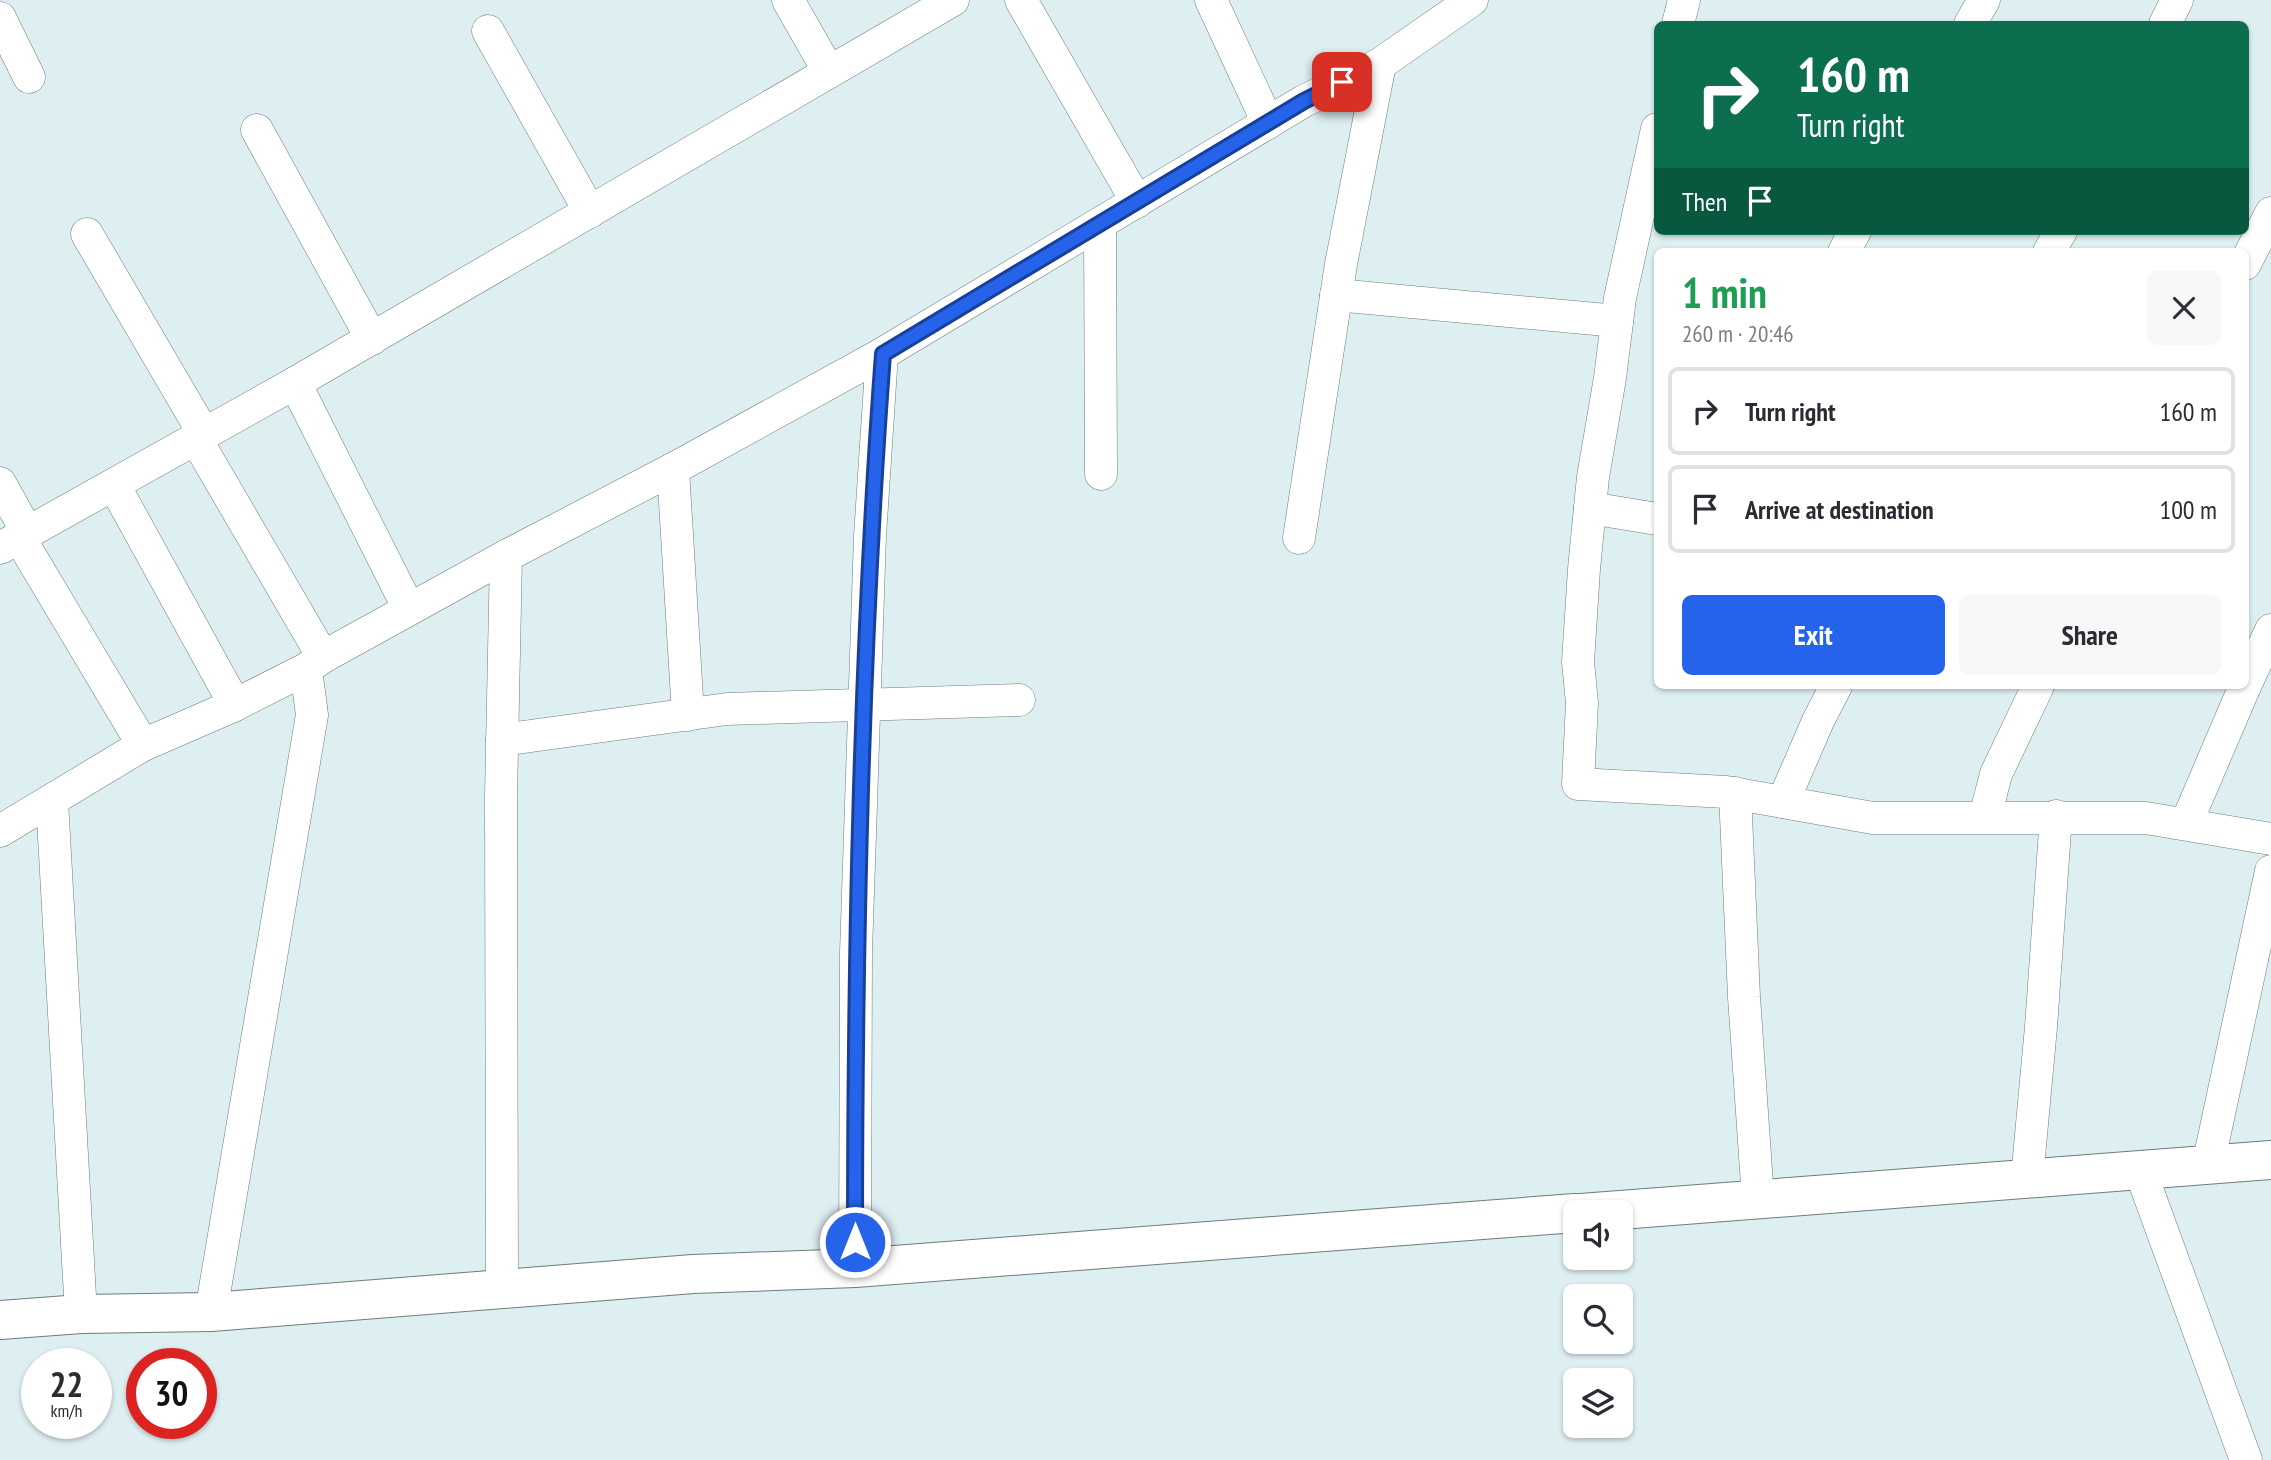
<!DOCTYPE html>
<html lang="en">
<head>
<meta charset="utf-8">
<style>
	:root { --surface:#fff; --page:#f7f7f7; --text:#2b2b33; --muted:#7c7c81; --line:#e1e1e2; --accent:#2563eb }
	body { margin:0; font-family:"PT Sans Narrow",sans-serif; background:var(--page); color:var(--text); height:100vh; display:flex; flex-direction:column; font-size:26px; white-space:nowrap }
	* { box-sizing:border-box; margin:0 }
	p { font-size:23px; color:var(--muted) }
	.icon { flex:none; width:38px; height:38px; fill:none; stroke:currentColor; stroke-width:2; stroke-linecap:round; stroke-linejoin:round }
	.map { position:relative; flex:1; overflow:hidden }
	.drawer { position:absolute; left:1654px; top:248px; width:595px; height:441px; display:flex; flex-direction:column; background:var(--surface); border-radius:10px; box-shadow:0 2px 5px #0004 }
	.drawer>* { flex:none }
	.banner { position:absolute; left:1654px; top:21px; width:595px; height:214px; border-radius:10px; box-shadow:0 2px 5px #0004; background:#0b6e4f; color:#fff; overflow:hidden }
	.tools { position:absolute; left:1563px; top:1200px; display:grid; gap:14px }
	.tools a { display:grid; place-items:center; width:70px; height:70px; border-radius:10px; background:var(--surface); box-shadow:0 2px 5px #0004; font-size:35px }
	.speed { position:absolute; left:21px; top:1348px; display:flex; gap:14px; font-size:35px; font-weight:700; text-align:center }
	.speed>* { display:grid; place-content:center; width:91px; height:91px; border-radius:50%; background:var(--surface); box-shadow:0 2px 5px #0004; line-height:1 }
	.speed small { font-size:18px; font-weight:400 }
	.speed .limit { border:10px solid #d22; background:#fff; color:#111 }
	.pin { position:absolute; display:grid; place-items:center; width:60px; height:60px; color:#fff; margin:-30px; border-radius:14px; box-shadow:0 4px 10px #0006 }
	.me { position:absolute; width:77px; margin:-38px; rotate:0deg; stroke-linejoin:round; filter:drop-shadow(0 0 5px #0008) }
	.turn { display:flex; align-items:center; gap:24px; height:147px; padding:0 28px; font-size:32px }
	.turn .icon { width:91px; height:91px; stroke-width:2.5 }
	.turn b { display:block; font-size:49px; line-height:60px }
	.then { display:flex; align-items:center; height:66px; padding:0 28px; background:#0003; gap:14px; font-size:26px }
	.round { display:grid; place-items:center; flex:none; width:74px; height:74px; border-radius:10px; background:var(--page) }
	.overview { display:flex; align-items:center; justify-content:space-between; height:119px; padding:0 28px }
	h1 { font-size:42px; font-weight:700; line-height:52px; color:#1e9e55 }
	.primary-button { display:flex; gap:14px; margin-top:auto; padding:14px 28px }
	.primary-button a { flex:1; height:80px; border-radius:10px; background:var(--accent); color:#fff; font-size:28px; font-weight:700; line-height:80px; text-align:center }
	.primary-button a+a { background:var(--page); color:var(--text) }
	ul { padding:0; list-style:none }
	li { display:flex; align-items:center; gap:21px; height:88px; margin:0 14px 10px; padding:0 14px; border:4px solid var(--line); border-radius:10px }
	li div { flex:1 }
	li b { display:block; font-size:26px }
	li em { font-style:normal }
	.map>svg:first-child { display:block }
	.lines { fill:none; stroke-linecap:round; stroke-linejoin:round }
	.minor-casing { stroke:#6d7c7e; stroke-width:33 }
	.tertiary-casing { stroke:#6d7c7e; stroke-width:40 }
	.minor { stroke:#fff; stroke-width:32 }
	.tertiary { stroke:#fff; stroke-width:38 }
	.route-casing { stroke:#184099; stroke-width:18 }
	.route { stroke:#2563eb; stroke-width:12 }
</style>
</head>
<body>
<div class="map">
<svg width="2271" height="1460" viewBox="0 0 2271 1460">
	<rect width="100%" height="100%" fill="#deeff1"/>
	<g class="lines">
		<defs>
			<g id="minor">
				<polyline points="788,0 829,72"/>
				<polyline points="1021,0 1137,202"/>
				<polyline points="1211,0 1268,123"/>
				<polyline points="0,18 29,77"/>
				<polyline points="1678,24 1684,0"/>
				<polyline points="1970,24 1984,0"/>
				<polyline points="2165,24 2177,0"/>
				<polyline points="488,31 590,212"/>
				<polyline points="1657,129 1620,298 1610,378 1593,477 1584,569 1578,662 1582,703 1578,784 1726,792 1873,818 2146,818 2271,839"/>
				<polyline points="257,130 372,339"/>
				<polyline points="1100,225 1101,474"/>
				<polyline points="87,234 204,434"/>
				<polyline points="1844,252 1855,231"/>
				<polyline points="2049,252 2061,231"/>
				<polyline points="2245,264 2271,213"/>
				<polyline points="1336,295 1617,321"/>
				<polyline points="295,383 409,609"/>
				<polyline points="196,439 323,657"/>
				<polyline points="673,469 688,715"/>
				<polyline points="0,483 27,532"/>
				<polyline points="114,485 235,705"/>
				<polyline points="1590,508 1657,519"/>
				<polyline points="19,537 143,745"/>
				<polyline points="1299,538 1341,264 1380,64"/>
				<polyline points="0,548 295,383 953,0"/>
				<polyline points="2245,686 2271,630"/>
				<polyline points="502,740 727,709 1019,700"/>
				<polyline points="1735,793 1744,997 1758,1199"/>
				<polyline points="52,801 81,1314"/>
				<polyline points="1783,802 1818,721 1836,686"/>
				<polyline points="1985,817 1996,774 2038,686"/>
				<polyline points="2186,824 2245,686"/>
				<polyline points="0,831 143,745 235,705 306,669 323,657 506,556 673,469 882,354 1304,101 1380,64 1472,0"/>
				<polyline points="2208,1165 2271,871"/>
				<polyline points="2140,1170 2246,1460"/>
				<polyline points="2027,1178 2041,1027 2056,816"/>
				<polyline points="855,1268 856,953 870,536 882,354"/>
				<polyline points="502,1291 501,797 506,556"/>
				<polyline points="211,1312 312,715 306,669"/>
			</g>
			<g id="tertiary">
				<polyline points="1581,1213 2271,1160"/>
				<polyline points="0,1320 81,1314 211,1312 693,1274 855,1268 1575,1213"/>
			</g>
		</defs>
		<use href="#minor" class="minor-casing"/>
		<use href="#tertiary" class="tertiary-casing"/>
		<use href="#minor" class="minor"/>
		<use href="#tertiary" class="tertiary"/>
	</g>
	<g class="lines">
		<defs>
			<path id="route" d="M855,1242c0,-296 6,-592 28,-888l421,-253 38,-19"/>
		</defs>
		<use href="#route" class="route-casing"/>
		<use href="#route" class="route"/>
	</g>
</svg>
<div class="tools">
<a><svg class="icon" aria-label="sound" viewBox="0 0 24 24"><path d="M4 9h4l5-4v14l-5-4H4zM17 9q2 3 0 6"/></svg></a>
<a><svg class="icon" aria-label="search" viewBox="0 0 24 24"><circle cx="10" cy="10" r="6"/><path d="M15 15l6 6"/></svg></a>
<a><svg class="icon" aria-label="layers" viewBox="0 0 24 24"><path d="M12 4l9 5-9 5-9-5zM3 14l9 5 9-5"/></svg></a>
</div>
<div class="speed"><div>22<small>km/h</small></div><div class="limit">30</div></div>
<div class="pin" style="left:1342px;top:82px;background:#d93025"><svg class="icon" aria-label="arrive" viewBox="0 0 24 24"><path d="M6 21V4h12l-3 4 3 4H6"/></svg></div>
<svg class="me" style="left:855px;top:1242px" viewBox="-20 -20 40 40"><circle r="17" fill="#2563eb" stroke="#fff" stroke-width="3"/><path d="M0-11L8 9 0 5-8 9z" fill="#fff"/></svg>
<div class="banner">
<div class="turn"><svg class="icon" aria-label="right" viewBox="0 0 24 24"><path d="M7 20v-9h11M14 6l5 5-5 5"/></svg><div><b>160 m</b>Turn right</div></div>
<div class="then">Then<svg class="icon" aria-label="arrive" viewBox="0 0 24 24"><path d="M6 21V4h12l-3 4 3 4H6"/></svg></div>
</div>
<section class="drawer">
<div class="overview"><div><h1>1 min</h1><p>260 m · 20:46</p></div><a class="round"><svg class="icon" aria-label="close" viewBox="0 0 24 24"><path d="M6 6l12 12M18 6L6 18"/></svg></a></div>
<ul>
<li><svg class="icon" aria-label="right" viewBox="0 0 24 24"><path d="M7 20v-9h11M14 6l5 5-5 5"/></svg><div><b>Turn right</b></div><em>160 m</em></li>
<li><svg class="icon" aria-label="arrive" viewBox="0 0 24 24"><path d="M6 21V4h12l-3 4 3 4H6"/></svg><div><b>Arrive at destination</b></div><em>100 m</em></li>
</ul>
<div class="primary-button"><a>Exit</a><a>Share</a></div>
</section>
</div>
</body>
</html>
